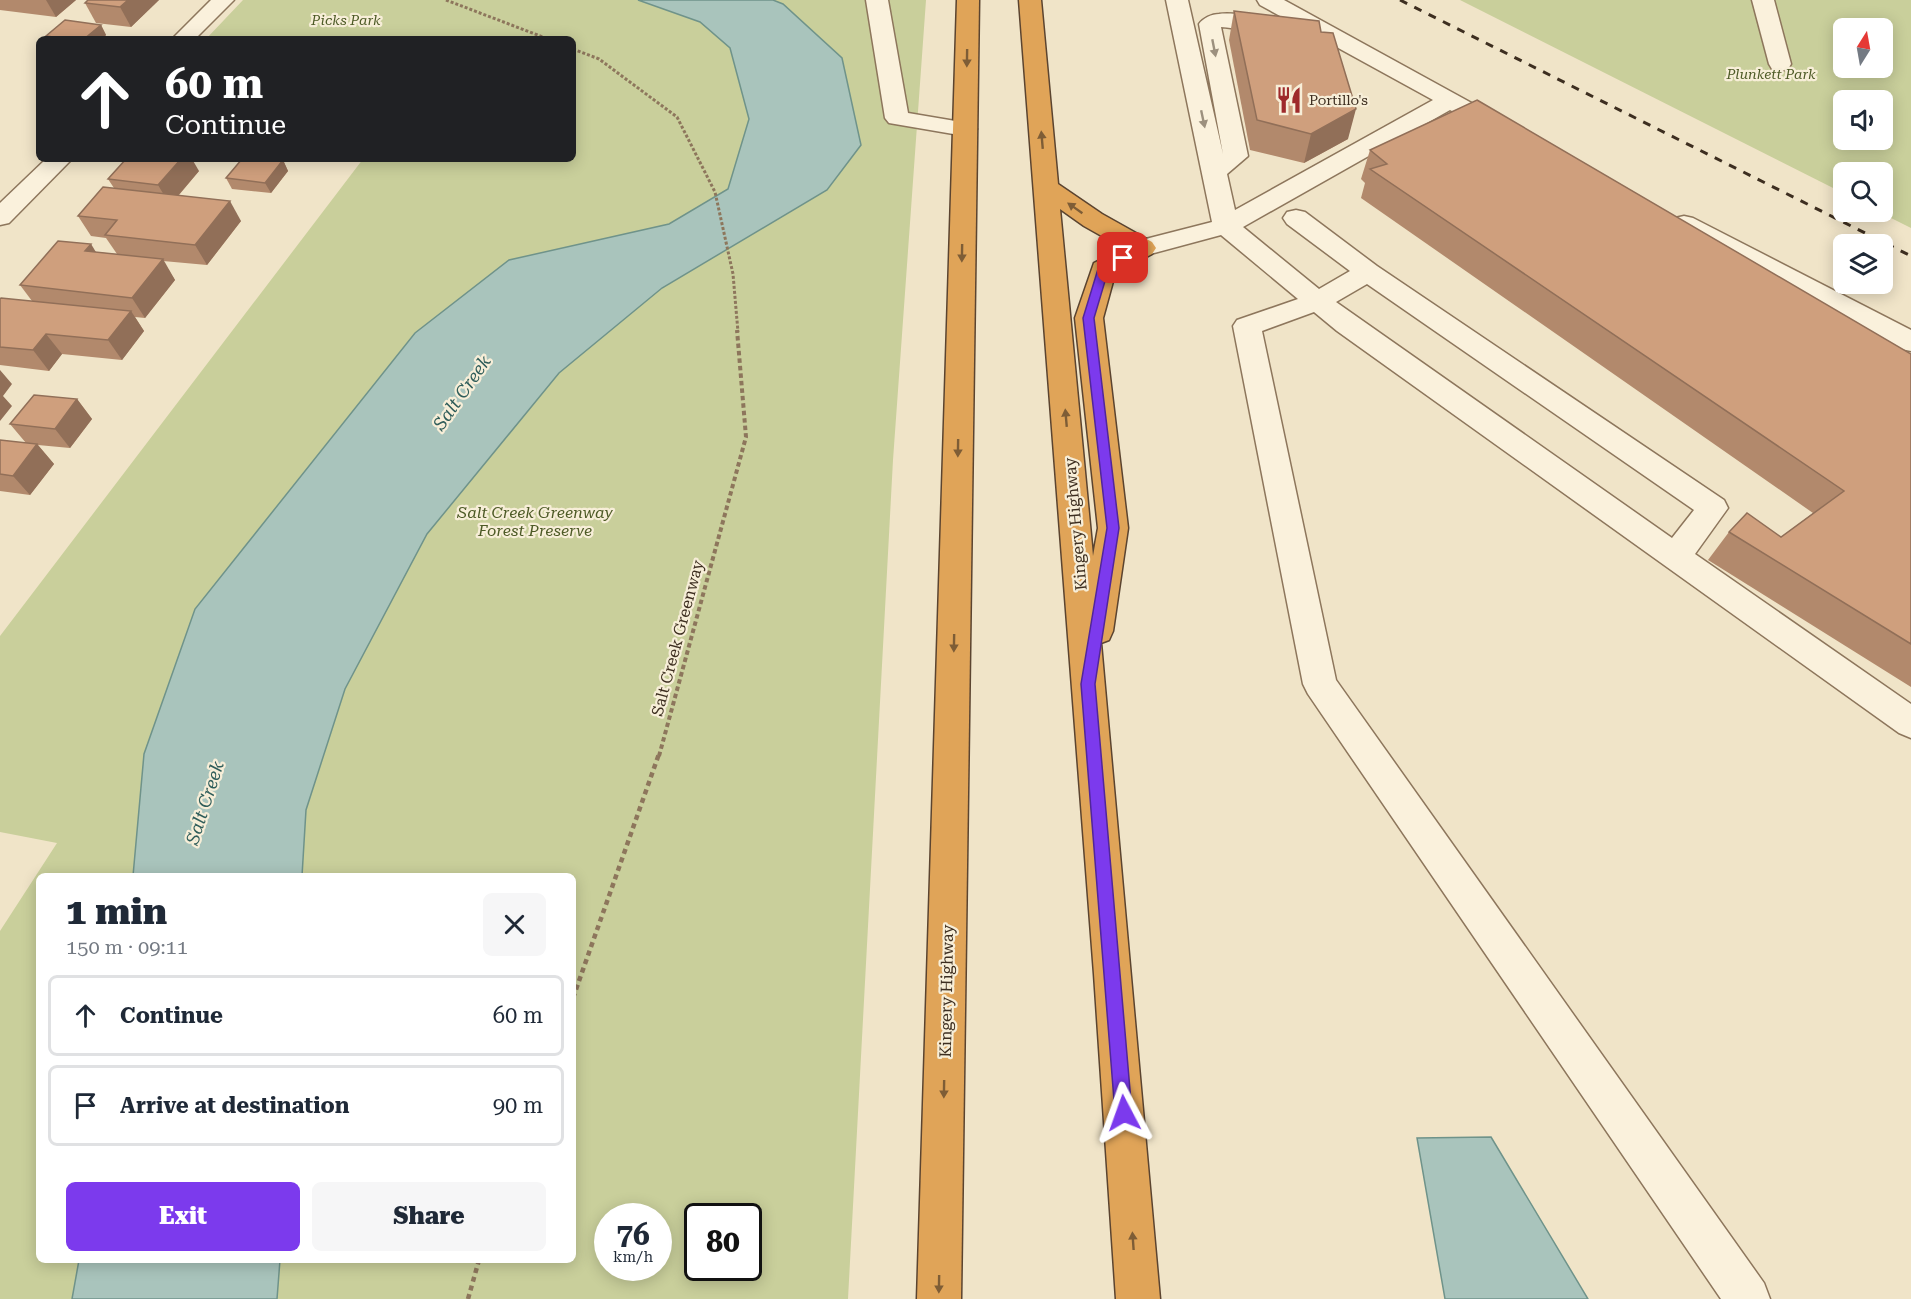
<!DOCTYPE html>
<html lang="en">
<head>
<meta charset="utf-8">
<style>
	:root { --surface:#fff; --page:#f6f6f7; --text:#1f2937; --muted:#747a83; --line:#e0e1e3; --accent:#7c3aed }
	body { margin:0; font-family:"Roboto Serif",serif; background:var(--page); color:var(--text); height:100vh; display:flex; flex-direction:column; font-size:22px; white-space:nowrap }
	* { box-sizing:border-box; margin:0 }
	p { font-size:20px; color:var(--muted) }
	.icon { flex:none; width:33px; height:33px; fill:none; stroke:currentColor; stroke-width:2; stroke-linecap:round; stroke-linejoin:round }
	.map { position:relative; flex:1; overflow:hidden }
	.side { position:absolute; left:36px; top:873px; width:540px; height:390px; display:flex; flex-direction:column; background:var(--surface); border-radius:9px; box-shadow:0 3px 15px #0003 }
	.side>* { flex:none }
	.top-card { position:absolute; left:36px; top:36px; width:540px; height:126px; border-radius:9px; box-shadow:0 3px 15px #0003; background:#202124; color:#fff; overflow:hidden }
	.needle { width:39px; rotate:11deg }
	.fabs { position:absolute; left:1833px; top:18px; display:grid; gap:12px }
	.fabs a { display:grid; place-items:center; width:60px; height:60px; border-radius:9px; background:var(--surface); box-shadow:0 3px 15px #0003; font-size:30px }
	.speed { position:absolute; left:594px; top:1203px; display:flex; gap:12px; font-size:30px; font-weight:700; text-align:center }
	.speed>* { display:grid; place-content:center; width:78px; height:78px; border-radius:50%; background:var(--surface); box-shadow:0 3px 15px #0003; line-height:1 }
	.speed small { font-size:15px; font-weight:400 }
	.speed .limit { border:3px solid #111; border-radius:9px; background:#fff; color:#111 }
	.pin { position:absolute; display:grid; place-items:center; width:51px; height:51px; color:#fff; margin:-26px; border-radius:12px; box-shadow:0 3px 9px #0006 }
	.me { position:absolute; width:66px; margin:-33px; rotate:356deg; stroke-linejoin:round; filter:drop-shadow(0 0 4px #0008) }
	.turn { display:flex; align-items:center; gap:21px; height:126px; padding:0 30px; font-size:27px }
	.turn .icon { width:78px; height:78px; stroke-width:2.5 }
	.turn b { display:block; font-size:42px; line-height:51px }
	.round { display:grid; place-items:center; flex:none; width:63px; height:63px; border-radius:9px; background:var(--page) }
	.overview { display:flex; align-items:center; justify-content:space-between; height:102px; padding:0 30px }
	h1 { font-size:36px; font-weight:800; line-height:45px }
	.action { display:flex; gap:12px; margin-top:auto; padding:12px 30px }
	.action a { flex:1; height:69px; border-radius:9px; background:var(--accent); color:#fff; font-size:24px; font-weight:800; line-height:69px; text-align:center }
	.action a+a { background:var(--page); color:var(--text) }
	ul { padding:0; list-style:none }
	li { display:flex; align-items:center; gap:18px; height:81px; margin:0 12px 9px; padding:0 18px; border:3px solid var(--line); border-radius:9px }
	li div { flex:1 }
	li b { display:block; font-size:22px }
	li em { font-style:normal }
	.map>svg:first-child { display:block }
	.green { fill:#c9cf9b; fill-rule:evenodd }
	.water { fill:#a9c4bc; stroke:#6f938a; stroke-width:1.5 }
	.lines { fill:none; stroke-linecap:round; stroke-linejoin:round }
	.minor-casing { stroke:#8d765c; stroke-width:3 }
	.highway-casing { stroke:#5b4430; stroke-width:3 }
	.path-far2 { stroke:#8d765c; stroke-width:3; stroke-dasharray:3 2; stroke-linecap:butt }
	.path-far1 { stroke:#8d765c; stroke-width:4; stroke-dasharray:4.5 3; stroke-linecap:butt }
	.path { stroke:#8d765c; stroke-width:4.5; stroke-dasharray:5 4; stroke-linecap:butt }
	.minor { fill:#faf1dc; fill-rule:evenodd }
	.highway { fill:#e0a458; fill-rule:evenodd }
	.rail { stroke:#3d2e20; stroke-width:3; stroke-dasharray:8 8; stroke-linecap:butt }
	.wall { fill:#b2896c }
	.shaded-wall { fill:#916f58 }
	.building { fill:#cf9f7d; stroke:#916f58; stroke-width:1.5 }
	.oneway { fill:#9c907e }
	.oneway2 { fill:#7e5d36 }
	.route { fill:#7c3aed; stroke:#51269a; stroke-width:1.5 }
	.labels { text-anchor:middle; stroke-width:4.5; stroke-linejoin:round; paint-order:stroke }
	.far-park-label { font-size:14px; font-style:italic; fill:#4d5a26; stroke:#f7eed8 }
	.far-poi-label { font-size:14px; fill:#3d2e20; stroke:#f7eed8; text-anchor:start }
	.park-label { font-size:16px; font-style:italic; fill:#4d5a26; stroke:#f7eed8 }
	.street-label { font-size:16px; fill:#3d2e20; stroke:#f7eed8 }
	.water-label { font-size:18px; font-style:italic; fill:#2f5d5a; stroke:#f7eed8 }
</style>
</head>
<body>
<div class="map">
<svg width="1911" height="1299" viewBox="0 0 1911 1299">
	<rect width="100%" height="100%" fill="#f0e4c8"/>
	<g class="green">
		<path d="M243,0h683l-33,460 -45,839h-848v-368l57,-88 -57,-11v-196l363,-477h210v-120h-367zM39,876h534v384h-534zM608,1216h50v52h-50zM698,1216h50v52h-50z"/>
		<path d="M1460,0h451v228l-32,-16h3v-40h-38l-1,21zM1844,28h38v40h-38zM1844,100h38v40h-38z"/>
	</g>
	<g class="water">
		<polygon points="638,0 773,0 783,4 842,58 861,145 827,190 662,288 559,373 427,534 345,689 306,810 302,876 133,876 144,754 195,609 415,333 509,260 669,224 728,189 749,119 730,48 700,22"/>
		<polygon points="1491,1137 1588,1299 1445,1299 1417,1138"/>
		<polygon points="79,1260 280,1260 277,1299 72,1299"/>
	</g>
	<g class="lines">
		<defs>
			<g id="minor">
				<polygon points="211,0 234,0 195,39 172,39"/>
				<polygon points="866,0 888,0 908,113 973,124 977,129 973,134 965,136 889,123 885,118"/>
				<path d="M1166,0h22l35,154 -24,-130c4,-6 13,-10 20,-10 14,-2 60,4 68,15l-3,5c-14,3 -45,-6 -63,-7l27,129 -21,18 8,36 198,-110 -173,-95 -3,-5h27l224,123 4,5 -4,5c-19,5 -41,-14 -58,-23l-207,117 76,62 31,-18 -63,-47 -4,-6 4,-6 9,-2 9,2 72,54 347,234 4,8 -33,46 216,150v34l-12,-5 -562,-402 -23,-19 -52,19 74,349 428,603 6,16h-49l-413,-605 -5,-10 -70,-358 4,-6 61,-21 -77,-64 -78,21 -9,-2 -4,-6 4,-6 78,-20zM1367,284l327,226 -22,28 -336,-236z"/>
				<polygon points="1752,0 1774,0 1791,64 1788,69 1780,71 1772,69 1769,64"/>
				<polygon points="46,159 72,159 9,223 0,225 0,203"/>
				<polygon points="1684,216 1693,218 1911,330 1911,351 1901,349 1675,230 1671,224 1675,218"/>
			</g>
			<g id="highway">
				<polygon points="957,0 979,0 961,1299 917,1299"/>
				<path d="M1019,0h22l17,184 44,30 50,28 4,6 -4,6 -37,20 -12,44 25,210 -15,103 -4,9 -8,3 59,656h-44l-22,-325zM1060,209l24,17 39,22 -29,15 -19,55 23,210 -5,28z"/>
			</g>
		</defs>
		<use href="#minor" class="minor-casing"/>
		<use href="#highway" class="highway-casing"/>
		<g class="path-far2">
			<polyline points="446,0 548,39"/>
			<polyline points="573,49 599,59 677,117 715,192 733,274 738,332"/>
		</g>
		<polyline class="path-far1" points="659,756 746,437 737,330"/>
		<g class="path">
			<polyline points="573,998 659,754"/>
			<polyline points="468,1299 479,1260"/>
		</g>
		<use href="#minor" class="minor"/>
		<use href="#highway" class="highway"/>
		<polyline class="rail" points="1400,0 1911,256"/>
	</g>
	<g class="wall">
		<polygon points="0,0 76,0 56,17 0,10"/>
		<polygon points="159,0 131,27 96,23 85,3"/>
		<polygon points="1234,11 1321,32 1348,139 1304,163 1250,150 1229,40"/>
		<polygon points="101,25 106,35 102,39 48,39 46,36"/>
		<polygon points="1370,150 1911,354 1911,687 1708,560 1729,532 1781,537 1813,513 1361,198 1365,183 1361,179"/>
		<polygon points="283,160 288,171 271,193 232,189 226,178"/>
		<polygon points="199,171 179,195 241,221 207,265 163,261 175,280 145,318 135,317 144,331 122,360 62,354 49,371 0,365 0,299 32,301 20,285 96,252 117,254 106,238 91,236 78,216 114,188 108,179"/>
		<polygon points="77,399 92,419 70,448 38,445 54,464 30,495 0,491 0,440 26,443 10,424"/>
	</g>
	<g class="shaded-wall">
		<polygon points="46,0 76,0 56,17"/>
		<polygon points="128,0 159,0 131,27 120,7"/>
		<polygon points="101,25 106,35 102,39 84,39"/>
		<polygon points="1356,109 1348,139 1304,163 1311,134"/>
		<polygon points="181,159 192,159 199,171 170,205 158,185"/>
		<polygon points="283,160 288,171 271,193 265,183"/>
		<polygon points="230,201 241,221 207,265 195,245"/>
		<polygon points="91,244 104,265 85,251"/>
		<polygon points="163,259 175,280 145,318 132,298"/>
		<polygon points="131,311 144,331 122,360 108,340"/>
		<polygon points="46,334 62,354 49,371 33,350"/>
		<polygon points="0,370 12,384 3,396 12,406 0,421"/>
		<polygon points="77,399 92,419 70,448 55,429"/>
		<polygon points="37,444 54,464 30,495 13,476"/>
	</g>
	<g class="building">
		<polygon points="88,0 128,0 120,7 85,3"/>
		<polygon points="1234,11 1319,21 1321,32 1333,33 1356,109 1311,134 1257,120"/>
		<polygon points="65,20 101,25 84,39 68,39 46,36"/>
		<polygon points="1477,100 1911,354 1911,644 1729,532 1747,513 1781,537 1844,491 1370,169 1387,164 1370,150"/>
		<polygon points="126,159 181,159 158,185 108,179"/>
		<polygon points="242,159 271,159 283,160 265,183 226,178"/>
		<polygon points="103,187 230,201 195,245 105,235 117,220 78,216"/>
		<polygon points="58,241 91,244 85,251 163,259 132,298 20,285"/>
		<polygon points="1,298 131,311 108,340 46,334 33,350 0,347 0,299"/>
		<polygon points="34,395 77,399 55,429 10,424"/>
		<polygon points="0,440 37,444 13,476 0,474"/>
	</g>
	<defs><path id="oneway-solid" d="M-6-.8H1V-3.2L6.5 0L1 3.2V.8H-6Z" transform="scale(1.5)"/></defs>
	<g class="oneway">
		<use href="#oneway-solid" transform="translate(1214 48) rotate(79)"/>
		<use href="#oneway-solid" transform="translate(1203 119) rotate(78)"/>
	</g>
	<g class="oneway2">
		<use href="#oneway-solid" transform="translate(967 58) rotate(91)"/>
		<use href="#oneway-solid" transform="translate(1042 140) rotate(-95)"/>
		<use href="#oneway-solid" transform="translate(1075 208) rotate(-145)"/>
		<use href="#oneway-solid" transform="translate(962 253) rotate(91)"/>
		<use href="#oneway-solid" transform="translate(1066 418) rotate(-95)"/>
		<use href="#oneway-solid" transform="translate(958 448) rotate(91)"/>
		<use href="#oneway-solid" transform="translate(954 643) rotate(91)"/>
		<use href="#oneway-solid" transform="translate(944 1089) rotate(91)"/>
		<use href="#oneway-solid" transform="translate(1133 1241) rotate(-94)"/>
		<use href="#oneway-solid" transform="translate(939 1284) rotate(91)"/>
	</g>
	<polygon class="route" points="1123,255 1127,256 1127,261 1108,271 1094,318 1119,528 1095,684 1132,1113 1130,1120 1124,1122 1118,1120 1115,1113 1081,684 1107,528 1083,318 1098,269"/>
	<defs>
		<symbol id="restaurant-bare" viewBox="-9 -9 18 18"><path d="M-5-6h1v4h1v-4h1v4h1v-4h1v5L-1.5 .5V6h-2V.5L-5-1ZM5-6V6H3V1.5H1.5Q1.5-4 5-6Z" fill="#9e2a2b" stroke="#f7eed8" stroke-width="2.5" paint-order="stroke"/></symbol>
	</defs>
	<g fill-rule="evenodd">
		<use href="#restaurant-bare" x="1270" y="81" width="38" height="38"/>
	</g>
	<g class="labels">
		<g class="far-park-label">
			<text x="346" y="25">Picks Park</text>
			<text x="1771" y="79">Plunkett Park</text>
		</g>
		<g class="far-poi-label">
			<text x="1309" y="105">Portillo's</text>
		</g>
		<g class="park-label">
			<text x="535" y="518">Salt Creek Greenway<tspan x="535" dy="18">Forest Preserve</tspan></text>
		</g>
		<g class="street-label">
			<text transform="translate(1075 524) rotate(-95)" y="6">Kingery Highway</text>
			<text transform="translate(677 638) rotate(-75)" y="6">Salt Creek Greenway</text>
			<text transform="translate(946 991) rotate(-89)" y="6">Kingery Highway</text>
		</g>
		<g class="water-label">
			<text transform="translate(462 393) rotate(-55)" y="6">Salt Creek</text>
			<text transform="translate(205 803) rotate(-72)" y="6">Salt Creek</text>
		</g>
	</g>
</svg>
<div class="fabs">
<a><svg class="needle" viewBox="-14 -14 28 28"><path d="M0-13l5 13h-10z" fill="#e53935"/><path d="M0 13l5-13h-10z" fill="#747a83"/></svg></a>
<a><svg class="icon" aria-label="sound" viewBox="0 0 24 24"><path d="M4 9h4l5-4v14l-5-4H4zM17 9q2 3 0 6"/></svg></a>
<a><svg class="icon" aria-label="search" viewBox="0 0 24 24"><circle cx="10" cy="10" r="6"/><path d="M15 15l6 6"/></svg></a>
<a><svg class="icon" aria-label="layers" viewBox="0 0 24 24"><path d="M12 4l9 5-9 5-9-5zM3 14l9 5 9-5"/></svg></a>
</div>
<div class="speed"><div>76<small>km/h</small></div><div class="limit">80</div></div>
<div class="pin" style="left:1123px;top:258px;background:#d93025"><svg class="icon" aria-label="arrive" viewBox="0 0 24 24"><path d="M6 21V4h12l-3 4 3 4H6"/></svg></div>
<svg class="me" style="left:1124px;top:1113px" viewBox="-20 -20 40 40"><path d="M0-17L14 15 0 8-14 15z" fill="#7c3aed" stroke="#fff" stroke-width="4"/></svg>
<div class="top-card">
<div class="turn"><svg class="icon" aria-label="ahead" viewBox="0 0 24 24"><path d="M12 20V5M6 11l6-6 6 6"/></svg><div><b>60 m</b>Continue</div></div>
</div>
<section class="side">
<div class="overview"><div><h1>1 min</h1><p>150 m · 09:11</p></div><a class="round"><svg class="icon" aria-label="close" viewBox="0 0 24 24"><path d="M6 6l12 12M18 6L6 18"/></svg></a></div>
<ul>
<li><svg class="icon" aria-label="ahead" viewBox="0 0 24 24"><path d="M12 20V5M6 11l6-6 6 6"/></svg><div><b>Continue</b></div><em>60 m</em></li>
<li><svg class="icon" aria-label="arrive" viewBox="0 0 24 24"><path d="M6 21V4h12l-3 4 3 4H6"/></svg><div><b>Arrive at destination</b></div><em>90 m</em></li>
</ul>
<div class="action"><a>Exit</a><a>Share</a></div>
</section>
</div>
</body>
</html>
